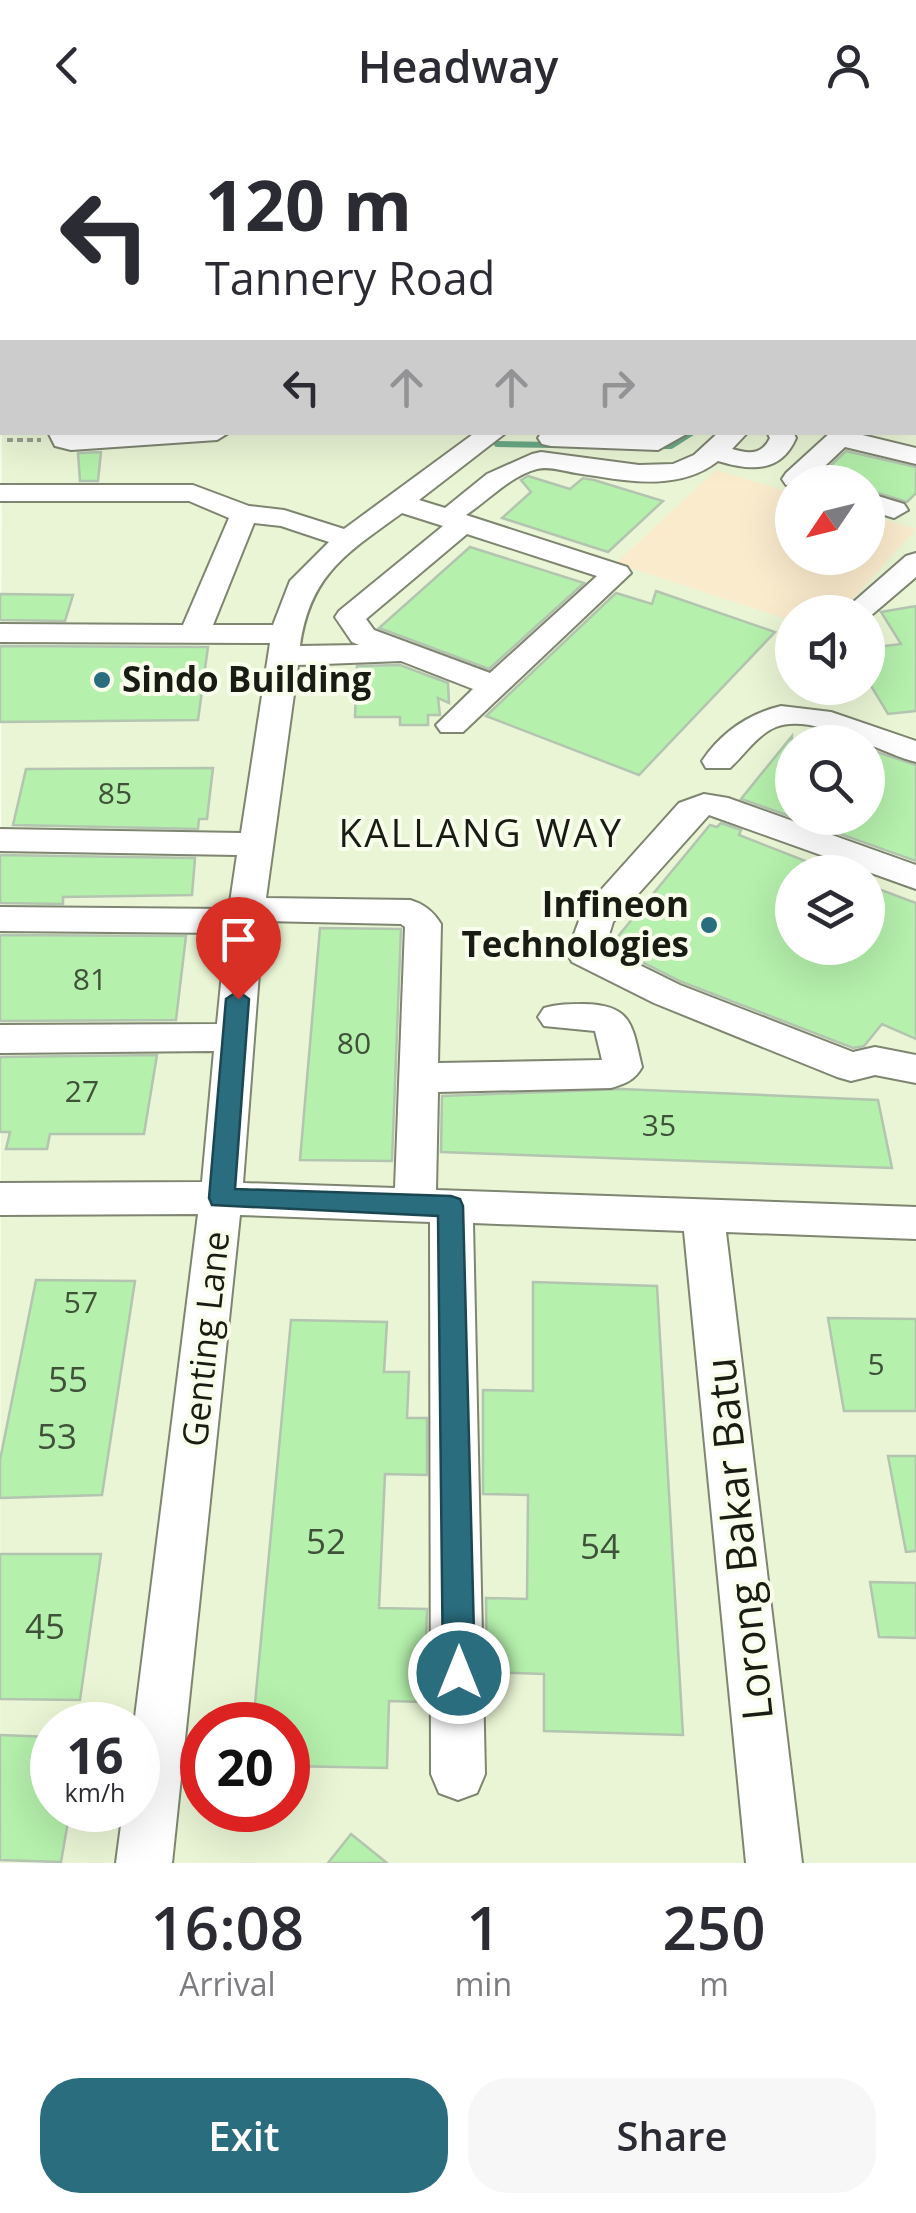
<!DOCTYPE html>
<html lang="en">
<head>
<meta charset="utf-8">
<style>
	:root { --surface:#fff; --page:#f7f7f7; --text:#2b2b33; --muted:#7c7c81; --accent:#2a6d7e }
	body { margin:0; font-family:"Open Sans",sans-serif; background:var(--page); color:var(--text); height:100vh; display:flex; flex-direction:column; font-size:38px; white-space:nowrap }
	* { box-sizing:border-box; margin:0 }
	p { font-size:32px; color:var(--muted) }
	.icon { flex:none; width:55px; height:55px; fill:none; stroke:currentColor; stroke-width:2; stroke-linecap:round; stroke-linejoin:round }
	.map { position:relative; height:1733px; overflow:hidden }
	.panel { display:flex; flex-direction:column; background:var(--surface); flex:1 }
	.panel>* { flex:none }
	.guide { position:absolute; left:0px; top:0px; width:918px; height:305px; box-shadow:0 10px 40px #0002; background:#fff; color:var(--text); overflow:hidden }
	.needle { width:65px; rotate:235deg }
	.tools { position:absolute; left:775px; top:335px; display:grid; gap:20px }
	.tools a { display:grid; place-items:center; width:110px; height:110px; border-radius:50%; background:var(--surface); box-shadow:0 10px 40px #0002; font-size:50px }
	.speed { position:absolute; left:30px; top:1572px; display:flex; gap:20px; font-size:50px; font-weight:700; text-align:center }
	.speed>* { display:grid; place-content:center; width:130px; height:130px; border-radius:50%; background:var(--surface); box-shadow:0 10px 40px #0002; line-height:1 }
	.speed small { font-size:25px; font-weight:400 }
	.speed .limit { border:15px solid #d22; background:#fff; color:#111 }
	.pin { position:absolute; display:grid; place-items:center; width:85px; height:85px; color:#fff; margin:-102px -42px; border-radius:50% 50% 50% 0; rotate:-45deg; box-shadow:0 0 10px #0007 }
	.pin .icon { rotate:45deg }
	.me { position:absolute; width:110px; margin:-55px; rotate:0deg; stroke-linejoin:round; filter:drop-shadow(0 0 8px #0008) }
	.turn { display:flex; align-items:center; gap:35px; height:210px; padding:0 40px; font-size:45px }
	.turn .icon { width:130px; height:130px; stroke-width:2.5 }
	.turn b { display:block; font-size:70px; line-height:85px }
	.lanes { display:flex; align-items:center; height:95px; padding:0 40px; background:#0003; justify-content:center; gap:50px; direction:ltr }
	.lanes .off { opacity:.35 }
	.eta { display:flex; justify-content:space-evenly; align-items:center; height:170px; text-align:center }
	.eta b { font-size:60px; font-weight:600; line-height:70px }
	.action { display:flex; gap:20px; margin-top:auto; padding:20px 40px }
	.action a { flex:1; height:115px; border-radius:40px; background:var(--accent); color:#fff; font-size:40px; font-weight:600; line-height:115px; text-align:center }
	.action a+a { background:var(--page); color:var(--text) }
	header { display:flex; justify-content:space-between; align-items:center; height:130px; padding:0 40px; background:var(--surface); font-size:45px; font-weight:600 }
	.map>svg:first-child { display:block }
	.built { fill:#eaf5d5; fill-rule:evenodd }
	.green { fill:#fbebcd }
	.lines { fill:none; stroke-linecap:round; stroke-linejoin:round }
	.stream { stroke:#6aa986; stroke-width:6 }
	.canal { fill:#8ce6b8; fill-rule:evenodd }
	.building { fill:#b5f0ac; stroke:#b3c4b0; stroke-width:2.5 }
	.highway-tunnel { stroke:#d7dccb; stroke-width:34; stroke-dasharray:34 16; stroke-linecap:butt }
	.minor-casing { stroke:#7e8570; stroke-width:4 }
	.major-casing { stroke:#e3e4e3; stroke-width:4 }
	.path-far1 { stroke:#999e8f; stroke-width:2.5; stroke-dasharray:5 2.5; stroke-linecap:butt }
	.path { stroke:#999e8f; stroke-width:4; stroke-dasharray:6 4; stroke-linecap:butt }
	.minor { fill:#fff; fill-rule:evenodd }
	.major { fill:#cac48c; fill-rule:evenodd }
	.route { fill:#2a6d7e; stroke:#1b4752; stroke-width:2.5 }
	.poi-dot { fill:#2a6d7e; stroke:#f8feeb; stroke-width:4 }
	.labels { text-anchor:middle; stroke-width:8; stroke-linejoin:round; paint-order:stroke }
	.number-label { font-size:30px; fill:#405139 }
	.poi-label { font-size:35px; font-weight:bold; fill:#191c13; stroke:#f8feeb; text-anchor:start }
	.street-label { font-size:35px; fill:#191c13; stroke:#f8feeb }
	.near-number-label { font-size:35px; fill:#405139 }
	.neighbourhood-label { font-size:38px; letter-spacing:2.5px; fill:#191c13; stroke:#f8feeb }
	.near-street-label { font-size:42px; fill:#191c13; stroke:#f8feeb }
</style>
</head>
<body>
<header><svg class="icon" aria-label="back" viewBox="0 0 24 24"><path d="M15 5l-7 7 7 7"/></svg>Headway<svg class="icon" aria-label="person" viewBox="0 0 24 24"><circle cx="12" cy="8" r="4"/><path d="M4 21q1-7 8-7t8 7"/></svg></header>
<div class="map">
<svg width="916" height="1733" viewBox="0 0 916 1733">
	<rect width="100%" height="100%" fill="#f8feeb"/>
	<path class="built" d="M2,72v230h913l1,-90v1521h-916zM792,352h76v76h-76zM792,482h76v76h-76zM792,612h76v76h-76zM792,742h76v76h-76zM52,1595h86v85h-86zM202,1595h86v85h-86z"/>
	<polygon class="green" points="716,340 792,363 792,428 868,428 868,385 916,399 841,482 792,482 792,491 616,433"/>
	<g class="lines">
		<g class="stream">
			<polyline points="497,314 553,315"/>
			<polyline points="657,316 671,316 693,302"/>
		</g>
		<g class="canal">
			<polygon points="699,0 722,0 724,2 701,2"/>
			<polygon points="760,0 782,0 784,2 762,2"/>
			<polygon points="823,0 846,0 848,2 825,2"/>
			<rect x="915" y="31" width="1" height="8"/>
		</g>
	</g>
	<g class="building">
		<polygon points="846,321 916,337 916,363 907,372 868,360 868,352 813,352"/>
		<polygon points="101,322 98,351 80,351 78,323"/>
		<polygon points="528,346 570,359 583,348 594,350 663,371 608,422 502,388 531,362 521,350"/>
		<polygon points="470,417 584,453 489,539 379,498"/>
		<polygon points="656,461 775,502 639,645 486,586 616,463 652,474"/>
		<polygon points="0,464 73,465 65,491 0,490"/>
		<polygon points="916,476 916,581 888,584 868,551 868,518 901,514 881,482"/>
		<polygon points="0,516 208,517 198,590 0,592"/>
		<polygon points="400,535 448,553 449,573 438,568 440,585 428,585 428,595 400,595 400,587 355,587 357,536"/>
		<polygon points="792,606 792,687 741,669"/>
		<polygon points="868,619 916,635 916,731 798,689 868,688"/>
		<polygon points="213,638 207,689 199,689 198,699 13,695 26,639"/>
		<polygon points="721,693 741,700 739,705 831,741 792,742 792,818 868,818 868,755 916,773 916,909 882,894 864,916 853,918 682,852 610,816 710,695 717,697"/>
		<polygon points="0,725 195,728 192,765 63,767 63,774 0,773"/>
		<polygon points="320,798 401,799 392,1031 300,1030"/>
		<polygon points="0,805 186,806 176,890 0,891"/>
		<polygon points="157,925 144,1004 50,1004 47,1019 6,1019 10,1002 0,1002 0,927"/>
		<polygon points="621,959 878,970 892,1038 441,1022 442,966"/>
		<polygon points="36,1150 135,1151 102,1365 0,1368 0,1330"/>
		<polygon points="533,1152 657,1156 683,1605 544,1601 544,1544 487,1542 486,1468 527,1469 528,1365 483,1364 483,1260 533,1261"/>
		<polygon points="828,1188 916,1189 916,1281 844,1281"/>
		<polygon points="291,1190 387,1192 384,1242 409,1242 407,1288 427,1288 427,1345 385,1344 379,1478 427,1479 424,1572 389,1571 387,1638 288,1636 288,1595 253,1595"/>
		<polygon points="888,1326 916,1326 916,1421 906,1422"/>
		<polygon points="0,1424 101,1424 80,1570 0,1569"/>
		<polygon points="870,1452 916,1453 916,1508 879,1507"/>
		<polygon points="0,1605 52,1607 52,1680 70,1680 61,1732 0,1730"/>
		<polygon points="351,1704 387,1733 328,1733"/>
	</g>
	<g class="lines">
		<g class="highway-tunnel">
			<polyline points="805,0 816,2"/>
			<polyline points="877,0 889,2"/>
		</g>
		<defs>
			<g id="minor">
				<polygon points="166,0 191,0 192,2 168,2"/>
				<polygon points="855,0 885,0 886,2 857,2"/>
				<rect x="915" y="5" width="1" height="13"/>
				<polygon points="2,107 2,121 0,122 0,108"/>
				<polygon points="0,141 2,142 2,159 0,158"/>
				<rect x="915" y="192" width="1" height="15"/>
				<rect x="915" y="254" width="1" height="16"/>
				<rect x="0" y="283" width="2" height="16"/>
				<polygon points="48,302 230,302 217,310 71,320 55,316"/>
				<path d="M476,302h31l-88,68 26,8 42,-34 45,-20 9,-2 98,13 34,-1 21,-9 25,-23h29l-16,17c17,5 30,6 38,-11l-3,-6h26l3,6c-15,35 -45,33 -78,23 -41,32 -95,19 -142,12 -12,-2 -27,-7 -39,-4 -27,7 -48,31 -71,46l161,52 4,6 -168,159h-22l-5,-7 37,-36 -72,-28 -103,4 -32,233 144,2c14,4 23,11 31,24l-3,139 164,-3 -7,-29 -51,-5 -6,-9 6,-9c14,-4 26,-4 40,-4 49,1 48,22 58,63 -7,13 -17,17 -31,21l-173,4 -2,98 480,17v32l-190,-7 76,631h-56l-62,-632 -211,-8 12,551 -8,19 -19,7 -19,-7 -8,-19 -1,-552 -190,-7 -68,648h-56l7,-53h15v-85h-4l64,-511 -198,1v-32l202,-1 12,-131 -214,2v-28l217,-1 9,-91 -226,-2v-24l229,2 8,-54 -237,-4v-22l241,4 29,-190 -270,-1v-18l183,1 46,-107 -40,-17h-189v-16h193l56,21 35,4 60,19zM402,383l41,13 -104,85 -4,6 17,25 7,3 -59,1c10,-72 47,-93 102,-133zM254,393l27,3 48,16 -39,39 -17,44h-60zM467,404l130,42 -107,97 -116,-43 -8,-11zM263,791l138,3 4,3 -10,261 -152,-5z"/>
				<polygon points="542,302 690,302 658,320 551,316 542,314 538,308"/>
				<polygon points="831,302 850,302 916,318 916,334 845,317 808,352 786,355 782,349 786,343"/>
				<polygon points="868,363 904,374 908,380 894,388 868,380"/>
				<polygon points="916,423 916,447 868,488 868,482 842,482 906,426"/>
				<path d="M781,576l50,6 85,29v21c-36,-9 -103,-50 -140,-35 -18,7 -32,28 -46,41h-24l-4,-7c19,-28 46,-47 79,-55z"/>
				<polygon points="704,664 728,668 916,735 916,759 709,685 613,792 605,818 680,855 853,922 875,917 916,925 916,953 875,945 851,951 837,947 654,873 572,832 567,823 583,780 679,673"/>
			</g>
			<g id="major">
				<polygon points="179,0 205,0 207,2 181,2"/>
				<polygon points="2,36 2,52 0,53 0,37"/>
			</g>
		</defs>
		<use href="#minor" class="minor-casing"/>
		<use href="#major" class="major-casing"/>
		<polyline class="path-far1" points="94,2 101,0"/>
		<polyline class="path" points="7,310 41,310"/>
		<use href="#minor" class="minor"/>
		<use href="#major" class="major"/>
	</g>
	<polygon class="route" points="238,861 249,869 235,1059 451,1066 460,1069 463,1076 475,1543 470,1553 459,1557 448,1553 443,1543 438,1086 212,1075 209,1068 226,869"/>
	<g class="poi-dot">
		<circle cx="102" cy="550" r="10"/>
		<circle cx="709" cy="795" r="10"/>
	</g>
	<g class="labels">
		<g class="number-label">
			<text x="115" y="674">85</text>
			<text x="90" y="860">81</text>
			<text x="354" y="924">80</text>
			<text x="82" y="972">27</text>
			<text x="659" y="1006">35</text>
			<text x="81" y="1183">57</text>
			<text x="876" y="1245">5</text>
		</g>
		<g class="poi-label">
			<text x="122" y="562">Sindo Building</text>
			<text x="689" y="787" text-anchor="end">Infineon<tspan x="689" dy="40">Technologies</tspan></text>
		</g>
		<g class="street-label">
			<text transform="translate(206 1209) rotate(-84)" y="12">Genting Lane</text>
		</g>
		<g class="near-number-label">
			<text x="68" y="1262">55</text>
			<text x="57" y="1319">53</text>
			<text x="326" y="1424">52</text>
			<text x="600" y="1429">54</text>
			<text x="45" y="1509">45</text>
		</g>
		<g class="neighbourhood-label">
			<text x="481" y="717">KALLANG WAY</text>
		</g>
		<g class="near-street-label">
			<text transform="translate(739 1409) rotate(-96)" y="15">Lorong Bakar Batu</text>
		</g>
	</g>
</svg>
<div class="tools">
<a><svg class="needle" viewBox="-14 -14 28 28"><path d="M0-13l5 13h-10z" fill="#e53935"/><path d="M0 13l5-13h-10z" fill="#7c7c81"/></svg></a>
<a><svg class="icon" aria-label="sound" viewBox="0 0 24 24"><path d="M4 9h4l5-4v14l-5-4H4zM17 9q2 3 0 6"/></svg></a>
<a><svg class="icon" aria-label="search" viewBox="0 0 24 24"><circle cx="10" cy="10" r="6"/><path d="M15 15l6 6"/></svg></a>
<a><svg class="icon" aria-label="layers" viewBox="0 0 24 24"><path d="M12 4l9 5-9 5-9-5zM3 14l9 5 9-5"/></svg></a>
</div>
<div class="speed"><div>16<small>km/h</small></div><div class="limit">20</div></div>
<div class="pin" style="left:238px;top:869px;background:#d93025"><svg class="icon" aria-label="arrive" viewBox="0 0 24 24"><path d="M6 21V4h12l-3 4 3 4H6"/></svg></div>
<svg class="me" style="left:459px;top:1543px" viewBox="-20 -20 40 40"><circle r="17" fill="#2a6d7e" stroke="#fff" stroke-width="3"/><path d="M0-11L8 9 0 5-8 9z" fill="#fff"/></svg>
<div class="guide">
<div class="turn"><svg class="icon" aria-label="left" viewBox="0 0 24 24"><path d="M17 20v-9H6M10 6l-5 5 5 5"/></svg><div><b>120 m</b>Tannery Road</div></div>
<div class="lanes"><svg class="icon" aria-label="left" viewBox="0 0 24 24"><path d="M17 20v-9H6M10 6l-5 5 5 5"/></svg><svg class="icon off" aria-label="ahead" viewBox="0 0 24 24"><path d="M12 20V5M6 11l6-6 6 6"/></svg><svg class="icon off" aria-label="ahead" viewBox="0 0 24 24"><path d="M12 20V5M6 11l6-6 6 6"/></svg><svg class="icon off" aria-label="right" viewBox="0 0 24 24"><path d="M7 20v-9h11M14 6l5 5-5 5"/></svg></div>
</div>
</div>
<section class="panel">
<div class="eta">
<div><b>16:08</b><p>Arrival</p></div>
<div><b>1</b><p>min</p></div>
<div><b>250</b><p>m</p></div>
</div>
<div class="action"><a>Exit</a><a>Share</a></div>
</section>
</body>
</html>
